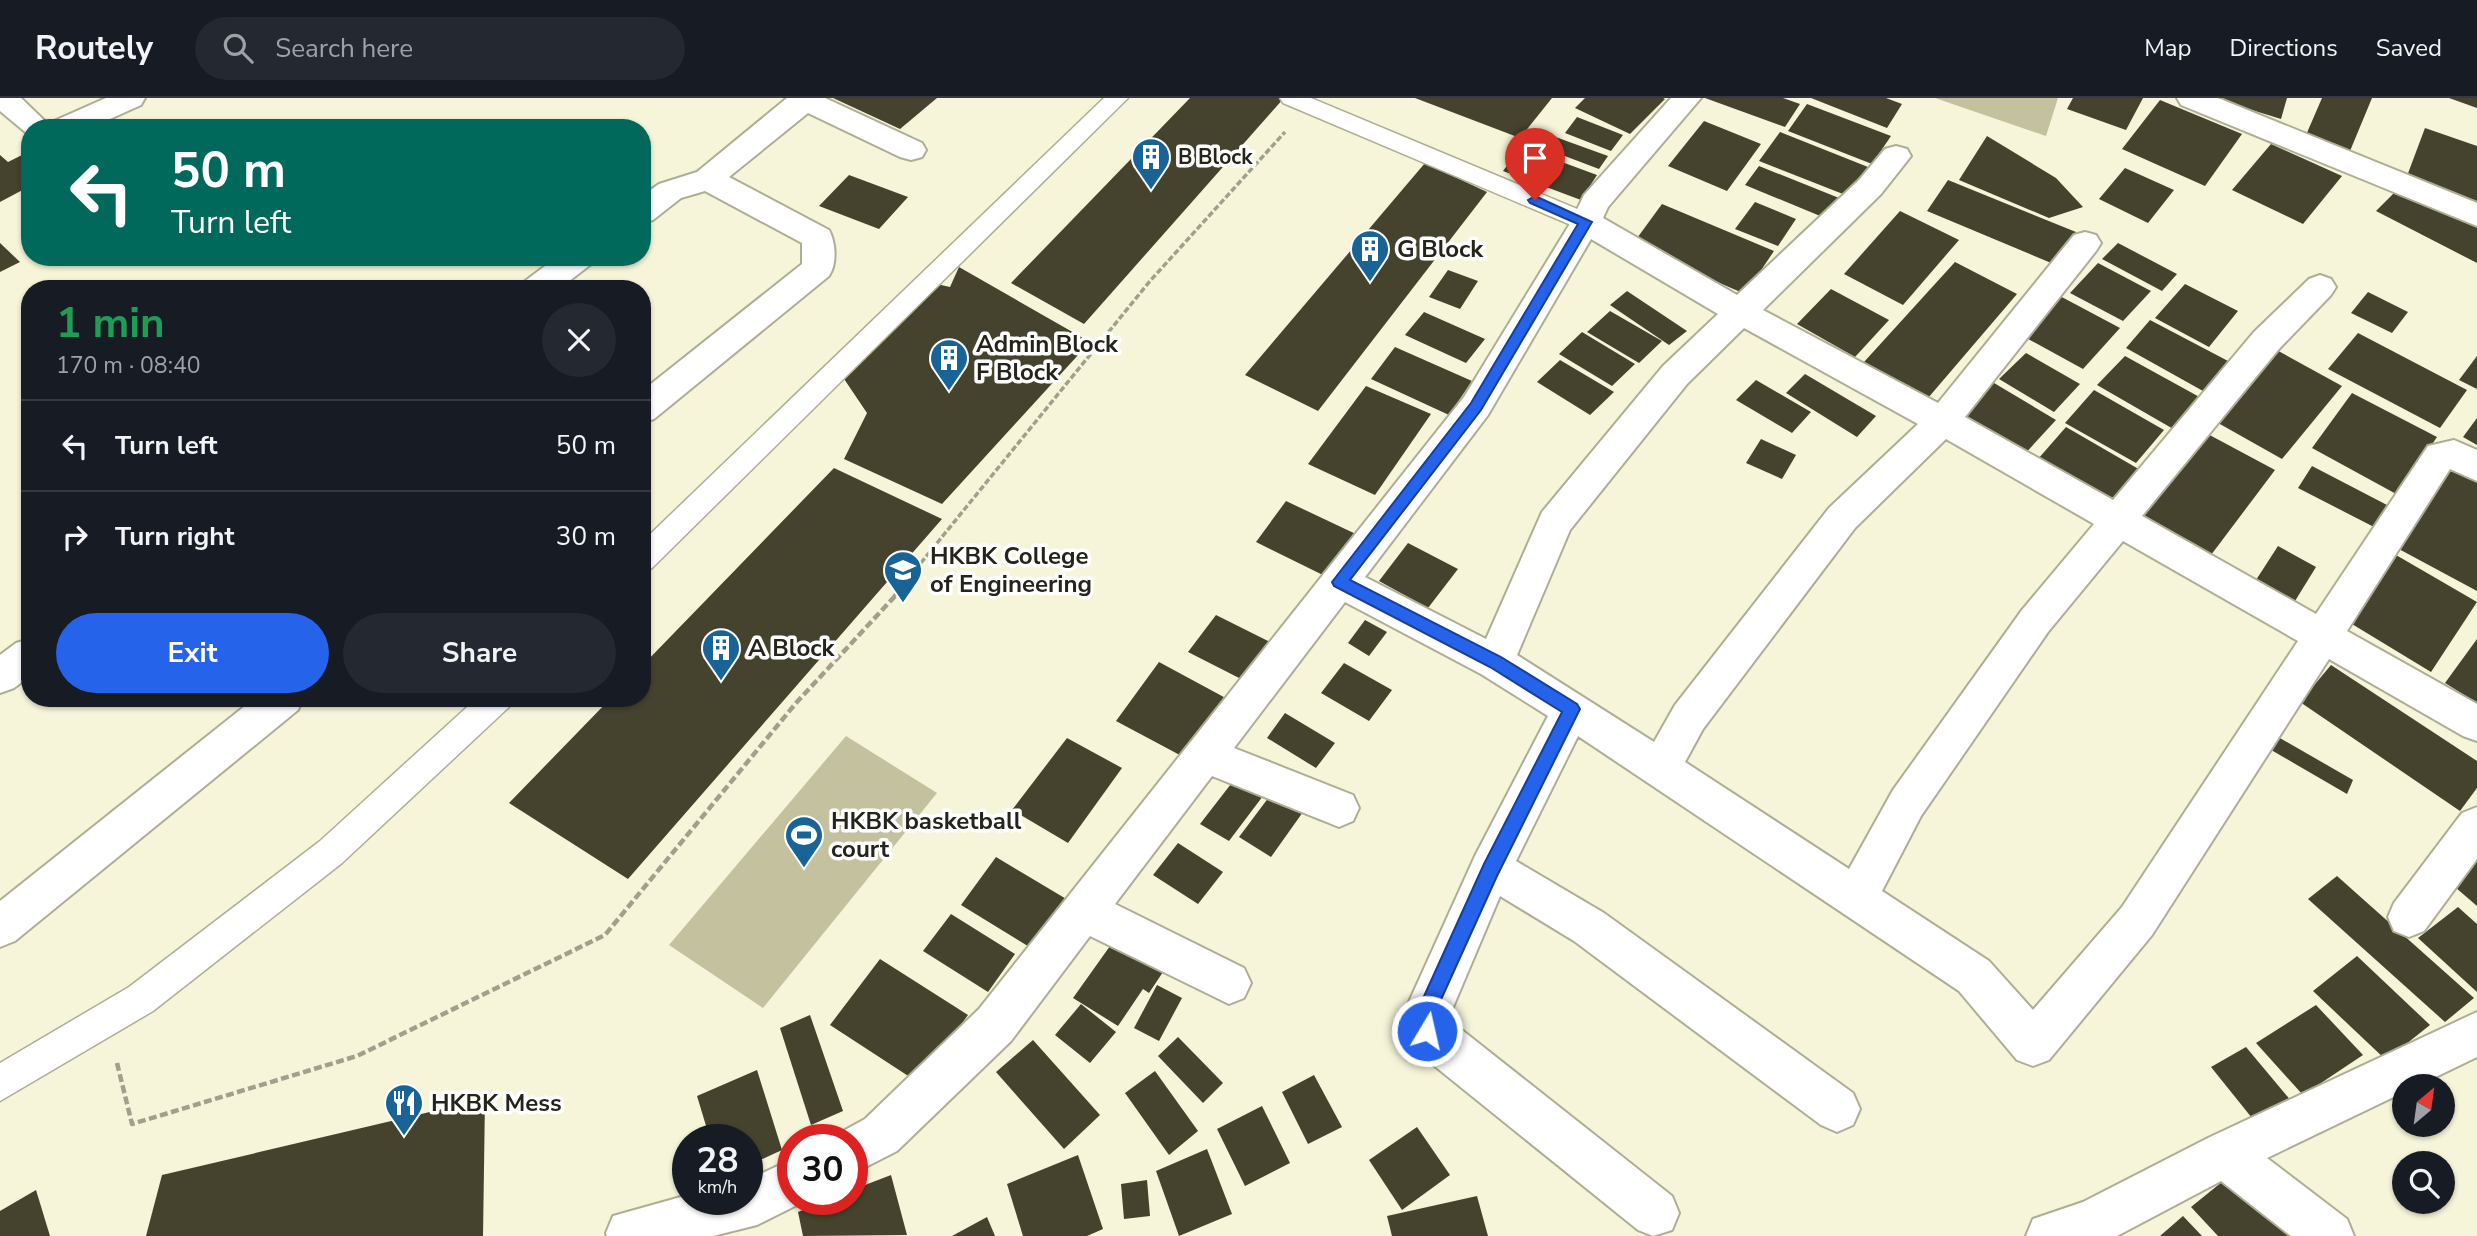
<!DOCTYPE html>
<html lang="en">
<head>
<meta charset="utf-8">
<style>
	:root { --surface:#171b24; --page:#242831; --text:#f1f3f6; --muted:#9ea1a6; --line:#363941; --accent:#2563eb }
	body { margin:0; font-family:"Nunito Sans",sans-serif; background:var(--page); color:var(--text); height:100vh; display:flex; flex-direction:column; font-size:26px; white-space:nowrap }
	* { box-sizing:border-box; margin:0 }
	p { font-size:23px; color:var(--muted) }
	.icon { flex:none; width:38px; height:38px; fill:none; stroke:currentColor; stroke-width:2; stroke-linecap:round; stroke-linejoin:round }
	.map { position:relative; flex:1; overflow:hidden }
	.drawer { position:absolute; left:21px; top:182px; width:630px; height:427px; display:flex; flex-direction:column; background:var(--surface); border-radius:28px; box-shadow:0 2px 5px #0004 }
	.drawer>* { flex:none }
	.guide { position:absolute; left:21px; top:21px; width:630px; height:147px; border-radius:28px; box-shadow:0 2px 5px #0004; background:#00695c; color:#fff; overflow:hidden }
	.needle { width:46px; rotate:29deg }
	.tools { position:absolute; left:2392px; top:976px; display:grid; gap:14px }
	.tools a { display:grid; place-items:center; width:63px; height:63px; border-radius:50%; background:var(--surface); box-shadow:0 2px 5px #0004; font-size:35px }
	.speed { position:absolute; left:672px; top:1026px; display:flex; gap:14px; font-size:35px; font-weight:700; text-align:center }
	.speed>* { display:grid; place-content:center; width:91px; height:91px; border-radius:50%; background:var(--surface); box-shadow:0 2px 5px #0004; line-height:1 }
	.speed small { font-size:18px; font-weight:400 }
	.speed .limit { border:10px solid #d22; background:#fff; color:#111 }
	.pin { position:absolute; display:grid; place-items:center; width:60px; height:60px; color:#fff; margin:-72px -30px; border-radius:50% 50% 50% 0; rotate:-45deg; box-shadow:0 0 7px #0007 }
	.pin .icon { rotate:45deg }
	.me { position:absolute; width:77px; margin:-38px; rotate:9deg; stroke-linejoin:round; filter:drop-shadow(0 0 5px #0008) }
	.turn { display:flex; align-items:center; gap:24px; height:147px; padding:0 35px; font-size:32px }
	.turn .icon { width:91px; height:91px; stroke-width:2.5 }
	.turn b { display:block; font-size:49px; line-height:60px }
	.round { display:grid; place-items:center; flex:none; width:74px; height:74px; border-radius:37px; background:var(--page) }
	.headline { display:flex; align-items:center; justify-content:space-between; height:119px; padding:0 35px }
	h1 { font-size:42px; font-weight:700; line-height:52px; color:#1e9e55 }
	.action { display:flex; gap:14px; margin-top:auto; padding:14px 35px }
	.action a { flex:1; height:80px; border-radius:42px; background:var(--accent); color:#fff; font-size:28px; font-weight:700; line-height:80px; text-align:center }
	.action a+a { background:var(--page); color:var(--text) }
	ul { padding:0; list-style:none }
	li { display:flex; align-items:center; gap:21px; height:91px; padding:0 35px; border-top:2px solid var(--line) }
	li div { flex:1 }
	li b { display:block; font-size:26px }
	li em { font-style:normal }
	header { display:flex; align-items:center; gap:42px; box-sizing:border-box; height:98px; padding:0 35px; background:var(--surface); border-bottom:2px solid var(--line) }
	header strong { font-size:33px }
	nav { display:flex; gap:38px; margin-inline-start:auto; font-size:24px }
	.search { width:490px; height:63px; background:var(--page); display:flex; align-items:center; gap:18px; box-sizing:border-box; padding:0 24px; border-radius:38px; color:var(--muted); font-size:26px }
	.map>svg:first-child { display:block }
	.green { fill:#c4c19f }
	.building { fill:#45432d }
	.lines { fill:none; stroke-linecap:round; stroke-linejoin:round }
	.lane-casing { stroke:#afae94; stroke-width:3 }
	.street-casing { stroke:#afae94; stroke-width:4 }
	.path-far1 { stroke:#a1a08c; stroke-width:3.5; stroke-dasharray:6 2.5; stroke-linecap:butt }
	.path { stroke:#a1a08c; stroke-width:4.5; stroke-dasharray:8 3.5; stroke-linecap:butt }
	.lane { fill:#fff; fill-rule:evenodd }
	.street { fill:#fff; fill-rule:evenodd }
	.route { fill:#2563eb; stroke:#184099; stroke-width:2 }
	.labels { text-anchor:middle; stroke-width:7; stroke-linejoin:round; paint-order:stroke }
	.far-poi-label { font-size:21px; font-weight:bold; fill:#25241b; stroke:#fff; text-anchor:start }
	.poi-label { font-size:24px; font-weight:bold; fill:#25241b; stroke:#fff; text-anchor:start }
</style>
</head>
<body>
<header>
<strong>Routely</strong>
<div class="search"><svg class="icon" aria-label="search" viewBox="0 0 24 24"><circle cx="10" cy="10" r="6"/><path d="M15 15l6 6"/></svg>Search here</div>
<nav><a>Map</a><a>Directions</a><a>Saved</a></nav>
</header>
<div class="map">
<svg width="2477" height="1138" viewBox="0 0 2477 1138">
	<rect width="100%" height="100%" fill="#f6f5da"/>
	<g class="green">
		<polygon points="1935,0 2058,0 2046,38"/>
		<polygon points="846,638 937,695 763,910 669,847"/>
	</g>
	<g class="building">
		<polygon points="833,0 937,0 900,31"/>
		<polygon points="1190,0 1284,0 1084,226 1011,185"/>
		<polygon points="1415,0 1552,0 1520,40"/>
		<polygon points="1585,0 1663,0 1665,1 1630,36 1575,10"/>
		<polygon points="1705,0 1783,0 1800,6 1785,29"/>
		<polygon points="1811,0 1886,0 1902,6 1887,30"/>
		<polygon points="2073,0 2143,0 2126,32 2067,11"/>
		<polygon points="2213,0 2287,0 2281,21"/>
		<polygon points="2322,0 2372,0 2350,53 2306,37"/>
		<polygon points="2449,0 2477,0 2477,10"/>
		<polygon points="2160,2 2242,36 2205,88 2122,51"/>
		<polygon points="1807,6 1891,38 1872,66 1788,33"/>
		<polygon points="1577,19 1623,37 1611,53 1565,35"/>
		<polygon points="1704,23 1761,46 1727,93 1668,68"/>
		<polygon points="2425,30 2477,48 2477,104 2407,78"/>
		<polygon points="1780,34 1868,69 1848,98 1759,63"/>
		<polygon points="1550,37 1608,58 1599,71 1541,49"/>
		<polygon points="1987,38 2056,80 2083,109 2049,120 1959,82"/>
		<polygon points="2271,46 2342,78 2303,126 2232,92"/>
		<polygon points="1521,49 1597,77 1581,102 1503,73"/>
		<polygon points="30,53 30,88 0,104 0,57 8,64"/>
		<polygon points="1425,65 1487,94 1318,313 1245,277"/>
		<polygon points="1759,68 1839,100 1825,120 1745,87"/>
		<polygon points="2125,70 2174,92 2148,125 2099,101"/>
		<polygon points="849,77 908,99 879,131 819,108"/>
		<polygon points="1948,82 2076,134 2056,167 1927,113"/>
		<polygon points="2399,90 2477,129 2477,165 2376,113"/>
		<polygon points="1755,104 1796,121 1778,148 1735,131"/>
		<polygon points="1662,106 1774,153 1745,196 1632,147"/>
		<polygon points="1900,113 1959,142 1903,207 1844,176"/>
		<polygon points="0,145 20,164 0,174"/>
		<polygon points="2118,145 2177,176 2162,193 2102,161"/>
		<polygon points="1955,164 2017,196 1928,300 1864,264"/>
		<polygon points="2098,165 2151,193 2123,223 2070,195"/>
		<polygon points="959,169 1090,244 942,406 844,361 867,315 838,272 928,184 950,189"/>
		<polygon points="1448,172 1478,183 1460,211 1429,199"/>
		<polygon points="2185,186 2238,213 2209,249 2155,220"/>
		<polygon points="1831,191 1889,222 1855,259 1797,226"/>
		<polygon points="1627,193 1687,233 1669,247 1610,207"/>
		<polygon points="2368,194 2408,214 2392,235 2351,215"/>
		<polygon points="2058,197 2120,230 2083,271 2021,237"/>
		<polygon points="1610,213 1662,243 1639,265 1587,234"/>
		<polygon points="1424,214 1485,241 1466,265 1405,237"/>
		<polygon points="2150,222 2228,263 2203,293 2126,250"/>
		<polygon points="1582,234 1635,266 1612,288 1559,256"/>
		<polygon points="2358,235 2467,292 2440,330 2328,271"/>
		<polygon points="1395,249 1472,283 1449,317 1371,281"/>
		<polygon points="2273,250 2342,288 2282,361 2211,321"/>
		<polygon points="2026,255 2080,286 2054,314 1999,281"/>
		<polygon points="2125,258 2203,301 2175,332 2097,287"/>
		<polygon points="2477,258 2477,291 2459,282"/>
		<polygon points="1560,262 1614,294 1590,317 1537,284"/>
		<polygon points="1805,276 1876,318 1857,339 1786,295"/>
		<polygon points="1756,282 1811,314 1792,335 1736,302"/>
		<polygon points="1989,282 2056,322 2022,359 1954,318"/>
		<polygon points="1366,288 1431,316 1375,397 1308,366"/>
		<polygon points="2094,292 2164,332 2136,365 2065,325"/>
		<polygon points="2352,295 2437,339 2398,397 2312,350"/>
		<polygon points="2477,320 2477,347 2463,339"/>
		<polygon points="2066,329 2142,373 2114,406 2038,361"/>
		<polygon points="2204,334 2275,372 2208,461 2136,418"/>
		<polygon points="1761,341 1796,357 1782,381 1746,365"/>
		<polygon points="2451,366 2477,380 2477,493 2397,450"/>
		<polygon points="2312,368 2387,407 2374,429 2298,390"/>
		<polygon points="834,370 942,421 628,781 509,705 611,600 642,600 642,568"/>
		<polygon points="1286,403 1360,438 1331,481 1256,444"/>
		<polygon points="1408,445 1458,471 1428,510 1379,483"/>
		<polygon points="2278,448 2316,469 2295,503 2256,482"/>
		<polygon points="2396,457 2477,504 2431,574 2347,523"/>
		<polygon points="1216,517 1272,545 1245,583 1188,554"/>
		<polygon points="1365,522 1387,534 1369,558 1348,545"/>
		<polygon points="2477,541 2477,605 2445,585"/>
		<polygon points="1159,564 1233,604 1191,663 1116,623"/>
		<polygon points="1344,565 1392,592 1369,623 1321,595"/>
		<polygon points="2331,567 2477,663 2477,690 2460,713 2300,604"/>
		<polygon points="1285,615 1335,645 1316,670 1267,640"/>
		<polygon points="2273,636 2353,682 2347,696 2266,649"/>
		<polygon points="1067,640 1122,670 1068,745 1012,712"/>
		<polygon points="1241,673 1269,690 1229,743 1200,726"/>
		<polygon points="1272,695 1303,714 1271,759 1239,739"/>
		<polygon points="1178,745 1223,774 1198,806 1153,777"/>
		<polygon points="996,759 1073,805 1039,855 961,807"/>
		<polygon points="2477,760 2477,808 2448,783"/>
		<polygon points="2337,778 2474,900 2445,924 2308,801"/>
		<polygon points="2458,809 2477,826 2477,894 2418,840"/>
		<polygon points="951,816 1015,856 988,894 923,853"/>
		<polygon points="1120,834 1169,865 1149,895 1143,891 1118,928 1073,900"/>
		<polygon points="2357,858 2430,927 2386,962 2313,893"/>
		<polygon points="880,861 968,917 919,985 830,927"/>
		<polygon points="1157,887 1182,900 1159,943 1134,930"/>
		<polygon points="1081,906 1116,934 1090,965 1055,937"/>
		<polygon points="2316,907 2363,957 2303,997 2256,945"/>
		<polygon points="810,917 843,1013 811,1027 780,930"/>
		<polygon points="1178,939 1223,985 1203,1005 1158,958"/>
		<polygon points="1033,942 1100,1017 1064,1051 996,974"/>
		<polygon points="2246,949 2292,1004 2256,1025 2211,969"/>
		<polygon points="757,972 782,1052 747,1068 747,1041 710,1041 697,998"/>
		<polygon points="1155,973 1198,1033 1169,1057 1125,995"/>
		<polygon points="1314,977 1342,1029 1308,1046 1282,994"/>
		<polygon points="485,1001 483,1138 146,1138 162,1077"/>
		<polygon points="1262,1008 1290,1065 1245,1088 1217,1031"/>
		<polygon points="1417,1029 1450,1077 1402,1112 1369,1062"/>
		<polygon points="1207,1051 1232,1116 1179,1138 1156,1073"/>
		<polygon points="1078,1057 1103,1131 1087,1138 1023,1138 1007,1086"/>
		<polygon points="2233,1075 2292,1138 2218,1138 2191,1109"/>
		<polygon points="891,1077 907,1137 803,1138 798,1114 830,1101 852,1101 852,1092"/>
		<polygon points="1147,1082 1150,1118 1124,1121 1121,1086"/>
		<polygon points="36,1092 50,1138 0,1138 0,1113"/>
		<polygon points="1477,1098 1488,1138 1392,1138 1387,1118"/>
		<polygon points="2183,1118 2202,1138 2160,1138"/>
		<polygon points="987,1119 995,1138 952,1138"/>
	</g>
	<g class="lines">
		<defs>
			<g id="lane">
				<polygon points="1104,0 1128,0 652,470 642,474 642,444"/>
				<polygon points="1280,0 1311,0 1594,118 1598,124 1594,130 1586,132 1578,130 1283,5"/>
				<polygon points="477,600 513,600 509,609 342,765 153,913 0,1003 0,965 129,889 320,743"/>
			</g>
			<g id="street">
				<polygon points="0,0 21,0 50,28 54,23 106,0 145,0 141,7 90,30 30,30 30,38 0,13"/>
				<path d="M787,0h38l97,45 4,7 -4,7 -11,3 -11,-3 -92,-44 -79,64 100,53c7,13 8,34 0,46l-175,143 -12,4v-32l160,-127v-21l-97,-52 -24,7 -28,22 -11,3v-27l17,-12 38,-12z"/>
				<path d="M1671,0h30l-93,109 -5,11 134,77 122,-115 26,-31 11,-3 11,3 4,7 -30,38 -118,116 175,93 136,-168 11,-3 11,3 5,8 -5,8 -131,166 148,83 141,-168 55,-53 11,-4 11,4 5,8 -5,8 -53,55 -136,166 174,98 112,-168 26,-6 23,10v31l-27,-12 -103,162 130,73v37l-14,-5 -134,-77 -177,276 -103,125 -16,6 -16,-6 -58,-69 -381,-255 -62,125 88,52 249,180 7,16 -7,16 -16,7 -16,-7 -247,-184 -74,-45 -52,123 224,177 7,17 -7,17 -19,6 -15,-6 -227,-183 -6,-16 -2,-16 72,-159 73,-140 -67,-42 -136,-72 -111,146 119,47 6,13 -6,13 -14,6 -127,-51 -97,128 129,64 7,15 -7,15 -15,6 -139,-68 -79,105 -114,110 -45,23v-35h-18l2,-4 29,-16 114,-110 485,-612 107,-175 13,-27zM1591,141l127,75 -55,52 -121,146 -56,127 -121,-62 123,-162zM1744,230l174,96 -89,84 -154,197 -21,37 -137,-87 53,-125 117,-146zM1946,341l148,85 -72,86 -129,180 -44,79 -164,-107 18,-33 152,-201zM2123,443l175,100 -176,266 -89,103 -44,-49 -107,-70 39,-75 127,-184z"/>
				<polygon points="2177,0 2218,0 2477,105 2477,128 2181,7"/>
				<polygon points="557,159 595,159 590,167 559,191 520,191 525,183"/>
				<polygon points="30,541 30,578 14,590 0,595 0,557 16,545"/>
				<polygon points="255,600 303,600 298,612 15,843 0,849 0,803"/>
				<polygon points="2477,709 2477,761 2424,833 2409,839 2394,833 2388,819 2394,805 2462,715"/>
				<polygon points="2477,914 2477,959 2415,989 2404,989 2404,994 2267,1060 2347,1121 2354,1138 2291,1138 2221,1083 2117,1138 2026,1138 2033,1121 2083,1104 2208,1040"/>
				<polygon points="793,1061 793,1101 809,1101 757,1127 713,1138 607,1138 606,1135 613,1118 688,1097 688,1101 747,1101 747,1082"/>
			</g>
		</defs>
		<use href="#lane" class="lane-casing"/>
		<use href="#street" class="street-casing"/>
		<polyline class="path-far1" points="894,498 1150,183 1285,34"/>
		<polyline class="path" points="117,965 132,1026 357,958 605,837 796,605 896,497"/>
		<use href="#lane" class="lane"/>
		<use href="#street" class="street"/>
	</g>
	<polygon class="route" points="1535,98 1592,124 1481,312 1350,482 1501,559 1577,606 1580,611 1497,778 1434,917 1436,933 1433,939 1427,942 1420,939 1416,916 1484,766 1562,614 1490,569 1334,488 1332,484 1471,305 1578,126 1530,105 1528,102"/>
	<defs>
		<symbol id="building-pin" viewBox="-11 -11 22 30"><path d="M0 17L-7.5 6A9.5 9.5 0 1 1 7.5 6Z" fill="#186497" stroke="#fff"/><path d="M-4-6H4V6H1V3H-1V6H-4ZM-2.5-4.3h1.7v1.8h-1.7ZM.8-4.3h1.7v1.8H.8ZM-2.5-1h1.7V.8h-1.7ZM.8-1h1.7V.8H.8Z" fill="#fff"/></symbol>
		<symbol id="university-pin" viewBox="-11 -11 22 30"><path d="M0 17L-7.5 6A9.5 9.5 0 1 1 7.5 6Z" fill="#186497" stroke="#fff"/><path d="M0-5L7-2L0 1L-7-2ZM-4 1L0 2.5L4 1V4Q0 6-4 4Z" fill="#fff"/></symbol>
		<symbol id="stadium-pin" viewBox="-11 -11 22 30"><path d="M0 17L-7.5 6A9.5 9.5 0 1 1 7.5 6Z" fill="#186497" stroke="#fff"/><path d="M0-5a6.5 5 0 1 0 0 10a6.5 5 0 1 0 0-10ZM-3.5-1.8h7v3.6h-7Z" fill="#fff"/></symbol>
		<symbol id="restaurant-pin" viewBox="-11 -11 22 30"><path d="M0 17L-7.5 6A9.5 9.5 0 1 1 7.5 6Z" fill="#186497" stroke="#fff"/><path d="M-5-6h1v4h1v-4h1v4h1v-4h1v5L-1.5 .5V6h-2V.5L-5-1ZM5-6V6H3V1.5H1.5Q1.5-4 5-6Z" fill="#fff"/></symbol>
	</defs>
	<g fill-rule="evenodd">
		<use href="#building-pin" x="1129" y="37" width="44" height="60"/>
		<use href="#building-pin" x="1348" y="129" width="44" height="60"/>
		<use href="#building-pin" x="927" y="238" width="44" height="60"/>
		<use href="#university-pin" x="881" y="450" width="44" height="60"/>
		<use href="#building-pin" x="699" y="528" width="44" height="60"/>
		<use href="#stadium-pin" x="782" y="715" width="44" height="60"/>
		<use href="#restaurant-pin" x="382" y="983" width="44" height="60"/>
	</g>
	<g class="labels">
		<g class="far-poi-label">
			<text x="1178" y="66">B Block</text>
		</g>
		<g class="poi-label">
			<text x="1397" y="159">G Block</text>
			<text x="976" y="254">Admin Block<tspan x="976" dy="28">F Block</tspan></text>
			<text x="930" y="466">HKBK College<tspan x="930" dy="28">of Engineering</tspan></text>
			<text x="748" y="558">A Block</text>
			<text x="831" y="731">HKBK basketball<tspan x="831" dy="28">court</tspan></text>
			<text x="431" y="1013">HKBK Mess</text>
		</g>
	</g>
</svg>
<div class="tools">
<a><svg class="needle" viewBox="-14 -14 28 28"><path d="M0-13l5 13h-10z" fill="#e53935"/><path d="M0 13l5-13h-10z" fill="#9ea1a6"/></svg></a>
<a><svg class="icon" aria-label="search" viewBox="0 0 24 24"><circle cx="10" cy="10" r="6"/><path d="M15 15l6 6"/></svg></a>
</div>
<div class="speed"><div>28<small>km/h</small></div><div class="limit">30</div></div>
<div class="pin" style="left:1535px;top:102px;background:#d93025"><svg class="icon" aria-label="arrive" viewBox="0 0 24 24"><path d="M6 21V4h12l-3 4 3 4H6"/></svg></div>
<svg class="me" style="left:1427px;top:933px" viewBox="-20 -20 40 40"><circle r="17" fill="#2563eb" stroke="#fff" stroke-width="3"/><path d="M0-11L8 9 0 5-8 9z" fill="#fff"/></svg>
<div class="guide">
<div class="turn"><svg class="icon" aria-label="left" viewBox="0 0 24 24"><path d="M17 20v-9H6M10 6l-5 5 5 5"/></svg><div><b>50 m</b>Turn left</div></div>
</div>
<section class="drawer">
<div class="headline"><div><h1>1 min</h1><p>170 m · 08:40</p></div><a class="round"><svg class="icon" aria-label="close" viewBox="0 0 24 24"><path d="M6 6l12 12M18 6L6 18"/></svg></a></div>
<ul>
<li><svg class="icon" aria-label="left" viewBox="0 0 24 24"><path d="M17 20v-9H6M10 6l-5 5 5 5"/></svg><div><b>Turn left</b></div><em>50 m</em></li>
<li><svg class="icon" aria-label="right" viewBox="0 0 24 24"><path d="M7 20v-9h11M14 6l5 5-5 5"/></svg><div><b>Turn right</b></div><em>30 m</em></li>
</ul>
<div class="action"><a>Exit</a><a>Share</a></div>
</section>
</div>
</body>
</html>
